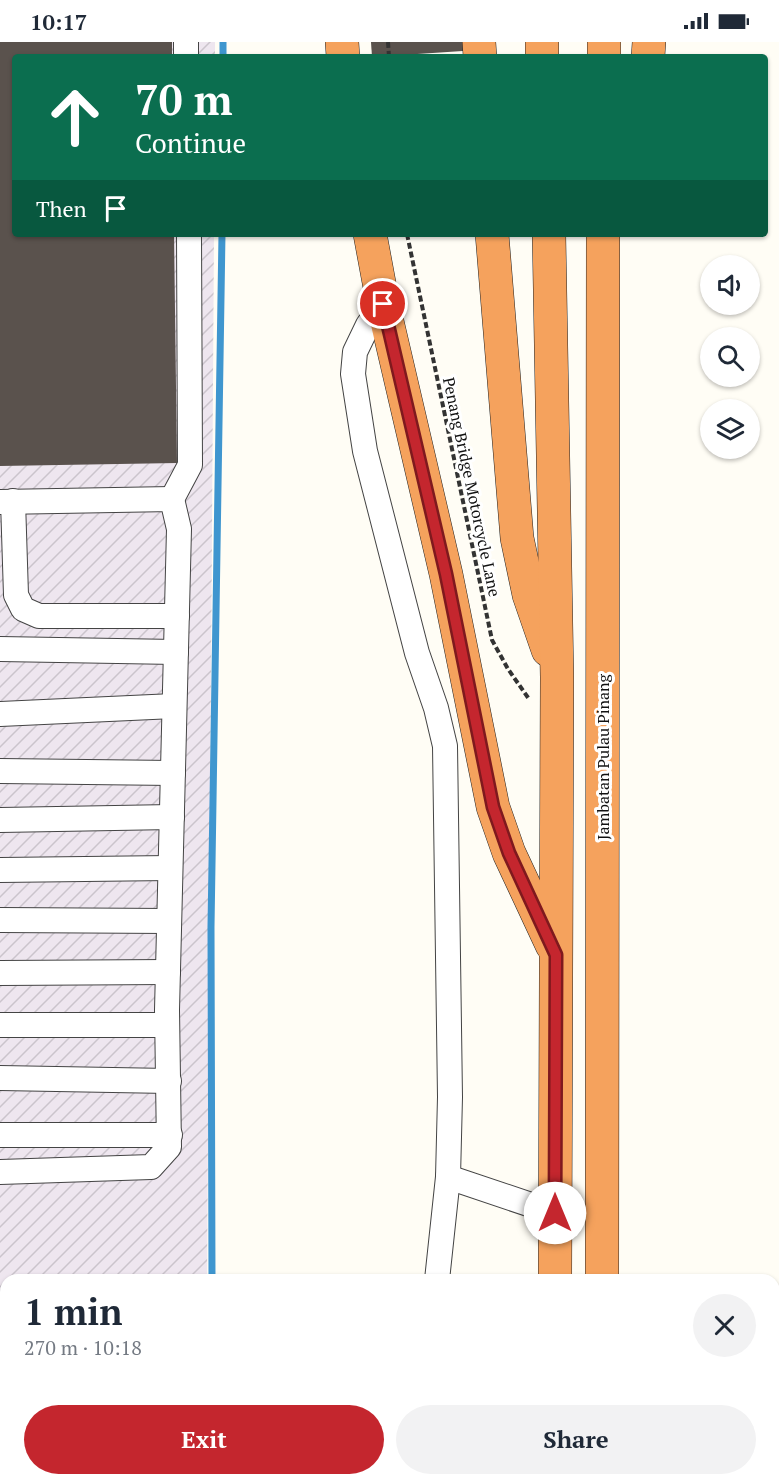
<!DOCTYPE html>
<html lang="en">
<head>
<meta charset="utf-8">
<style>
	:root { --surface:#fff; --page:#f2f2f3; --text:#1f2937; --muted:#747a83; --accent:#c4262e }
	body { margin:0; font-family:"PT Serif",serif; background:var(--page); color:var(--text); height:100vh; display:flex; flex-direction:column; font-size:22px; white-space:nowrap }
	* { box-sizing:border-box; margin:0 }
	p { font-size:20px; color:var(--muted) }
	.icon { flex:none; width:33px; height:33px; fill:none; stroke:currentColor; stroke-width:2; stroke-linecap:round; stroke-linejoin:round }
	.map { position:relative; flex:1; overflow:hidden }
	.sheet { position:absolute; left:0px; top:1232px; width:780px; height:212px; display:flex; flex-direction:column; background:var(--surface); border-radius:18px 18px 0 0; box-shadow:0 2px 4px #0004 }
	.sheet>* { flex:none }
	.hud { position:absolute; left:12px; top:12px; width:756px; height:183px; border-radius:6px; box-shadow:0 2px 4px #0004; background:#0b6e4f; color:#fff; overflow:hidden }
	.fabs { position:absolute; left:700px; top:213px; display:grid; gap:12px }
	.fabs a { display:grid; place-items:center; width:60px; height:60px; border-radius:50%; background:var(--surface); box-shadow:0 2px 4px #0004; font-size:30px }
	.pin { position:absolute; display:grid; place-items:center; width:51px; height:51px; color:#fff; margin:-26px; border:3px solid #fff; border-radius:50%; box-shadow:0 2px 6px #0007 }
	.me { position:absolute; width:66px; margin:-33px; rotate:0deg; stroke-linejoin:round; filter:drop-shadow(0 0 4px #0008) }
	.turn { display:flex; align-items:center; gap:21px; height:126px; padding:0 24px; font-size:27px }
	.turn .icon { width:78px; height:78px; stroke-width:2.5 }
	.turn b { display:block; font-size:42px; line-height:51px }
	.then { display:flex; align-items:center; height:57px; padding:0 24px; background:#0003; gap:12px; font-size:22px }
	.round { display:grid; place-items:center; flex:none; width:63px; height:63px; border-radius:32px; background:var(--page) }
	.head { display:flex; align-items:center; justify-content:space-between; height:102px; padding:0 24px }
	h1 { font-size:36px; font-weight:700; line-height:45px }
	.button { display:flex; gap:12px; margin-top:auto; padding:12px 24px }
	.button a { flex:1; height:69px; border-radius:36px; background:var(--accent); color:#fff; font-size:24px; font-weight:700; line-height:69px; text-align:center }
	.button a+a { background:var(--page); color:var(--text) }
	.status { display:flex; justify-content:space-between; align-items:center; height:42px; padding:0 30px; background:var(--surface); direction:ltr }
	.status svg { height:16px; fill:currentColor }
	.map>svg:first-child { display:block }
	.industrial { fill:url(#industrial-furrows) }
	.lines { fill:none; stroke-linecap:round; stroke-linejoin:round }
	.stream { stroke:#3f96cf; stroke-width:7 }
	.building { fill:#5a524d }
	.minor-casing { stroke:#444; stroke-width:26 }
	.highway-casing { stroke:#222; stroke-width:34 }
	.path { stroke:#333; stroke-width:4; stroke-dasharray:6 3; stroke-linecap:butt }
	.minor { stroke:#fff; stroke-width:24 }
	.highway { stroke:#f5a25d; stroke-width:33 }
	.route-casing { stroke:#7f191e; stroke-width:15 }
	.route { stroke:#c4262e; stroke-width:10 }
	.labels { text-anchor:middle; stroke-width:6; stroke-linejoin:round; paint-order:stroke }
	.street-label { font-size:16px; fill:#111; stroke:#fff }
</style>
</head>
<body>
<div class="status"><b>10:17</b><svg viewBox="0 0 49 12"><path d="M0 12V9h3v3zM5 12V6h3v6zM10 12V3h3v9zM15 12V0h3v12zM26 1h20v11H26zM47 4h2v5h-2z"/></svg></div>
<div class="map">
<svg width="779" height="1442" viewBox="0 0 779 1442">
	<defs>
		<pattern id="industrial-furrows" width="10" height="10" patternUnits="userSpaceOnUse" patternTransform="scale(1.5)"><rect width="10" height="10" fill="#eee6ef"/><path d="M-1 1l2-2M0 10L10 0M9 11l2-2" fill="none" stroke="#cbc4cc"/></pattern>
	</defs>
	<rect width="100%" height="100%" fill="#fffdf5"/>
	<polygon class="industrial" points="0,0 215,0 215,15 15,15 15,192 214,192 207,1237 6,1238 6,1437 207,1437 207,1442 0,1442"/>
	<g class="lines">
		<g class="stream">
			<polyline points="223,15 223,0"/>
			<polyline points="212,1238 211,885 222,192"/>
			<polyline points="213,1437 213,1442"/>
		</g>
	</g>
	<g class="building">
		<polygon points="0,0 172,0 172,15 15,15 15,192 174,192 177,421 0,424"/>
		<polygon points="371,0 493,0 493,7 372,15"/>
		<polygon points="0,1299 6,1299 6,1437 147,1437 147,1442 0,1442"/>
	</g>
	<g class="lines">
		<defs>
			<g id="minor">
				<polyline points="186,0 186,15"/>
				<polyline points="383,262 368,283 355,310 353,332 365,409 417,611 436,666 445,704 450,1055 448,1135 437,1238"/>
				<polyline points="172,457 190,423 189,192"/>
				<polyline points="13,459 16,553 23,567 39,574 177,574"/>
				<polyline points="0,460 172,457 179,487 167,968 169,1105 151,1125 0,1130"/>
				<polyline points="0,607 176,610"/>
				<polyline points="0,672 174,664"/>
				<polyline points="0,729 173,731"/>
				<polyline points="0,778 172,775"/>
				<polyline points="0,828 170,826"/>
				<polyline points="0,878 169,879"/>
				<polyline points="0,931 168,930"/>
				<polyline points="0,983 167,983"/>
				<polyline points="0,1036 169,1039"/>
				<polyline points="0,1093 170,1093"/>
				<polyline points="448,1135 555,1171"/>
				<polyline points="0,1275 6,1276"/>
				<polyline points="176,1437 176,1442"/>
			</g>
			<g id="highway">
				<polyline points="342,0 343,15"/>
				<polyline points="479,0 480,15"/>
				<polyline points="542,0 542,15"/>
				<polyline points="604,15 604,0"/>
				<polyline points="648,15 649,0"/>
				<polyline points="370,192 383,262 446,532 493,765 509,811 552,903"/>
				<polyline points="492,192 517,496 529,553 548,608"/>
				<polyline points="549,192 557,635 555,1238"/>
				<polyline points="602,1238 603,192"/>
				<polyline points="556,1437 557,1442"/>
				<polyline points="602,1437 602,1442"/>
			</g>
		</defs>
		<use href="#minor" class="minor-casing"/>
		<use href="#highway" class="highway-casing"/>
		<g class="path">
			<polyline points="388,0 389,15"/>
			<polyline points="407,192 492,598 508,627 529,657"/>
		</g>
		<use href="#minor" class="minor"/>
		<use href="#highway" class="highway"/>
	</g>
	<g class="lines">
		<defs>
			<polyline id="route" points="383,262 446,532 493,765 509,811 556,913 555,1171"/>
		</defs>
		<use href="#route" class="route-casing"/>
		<use href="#route" class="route"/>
	</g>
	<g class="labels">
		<g class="street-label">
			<text transform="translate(472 445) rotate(78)" y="6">Penang Bridge Motorcycle Lane</text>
			<text transform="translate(603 715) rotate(-90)" y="6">Jambatan Pulau Pinang</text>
		</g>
	</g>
</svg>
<div class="fabs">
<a><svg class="icon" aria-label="sound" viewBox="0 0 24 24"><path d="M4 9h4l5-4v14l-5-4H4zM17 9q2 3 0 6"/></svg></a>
<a><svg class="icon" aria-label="search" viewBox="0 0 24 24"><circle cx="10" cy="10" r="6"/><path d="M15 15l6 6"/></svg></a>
<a><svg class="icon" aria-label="layers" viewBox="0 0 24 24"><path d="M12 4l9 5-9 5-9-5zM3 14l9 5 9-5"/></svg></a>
</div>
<div class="pin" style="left:383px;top:262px;background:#d93025"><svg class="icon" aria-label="arrive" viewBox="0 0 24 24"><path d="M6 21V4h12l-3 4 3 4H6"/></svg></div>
<svg class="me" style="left:555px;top:1171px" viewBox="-20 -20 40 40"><circle r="19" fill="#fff"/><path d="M0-13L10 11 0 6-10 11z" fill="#c4262e"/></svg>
<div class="hud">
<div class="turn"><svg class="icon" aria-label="ahead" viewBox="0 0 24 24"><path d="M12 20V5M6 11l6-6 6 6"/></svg><div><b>70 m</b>Continue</div></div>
<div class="then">Then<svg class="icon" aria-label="arrive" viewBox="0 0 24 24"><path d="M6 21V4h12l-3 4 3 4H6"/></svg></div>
</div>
<section class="sheet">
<div class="head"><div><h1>1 min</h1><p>270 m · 10:18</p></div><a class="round"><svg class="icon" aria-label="close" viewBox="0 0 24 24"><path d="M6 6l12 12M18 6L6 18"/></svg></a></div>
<div class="button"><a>Exit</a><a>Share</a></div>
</section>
</div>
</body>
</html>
